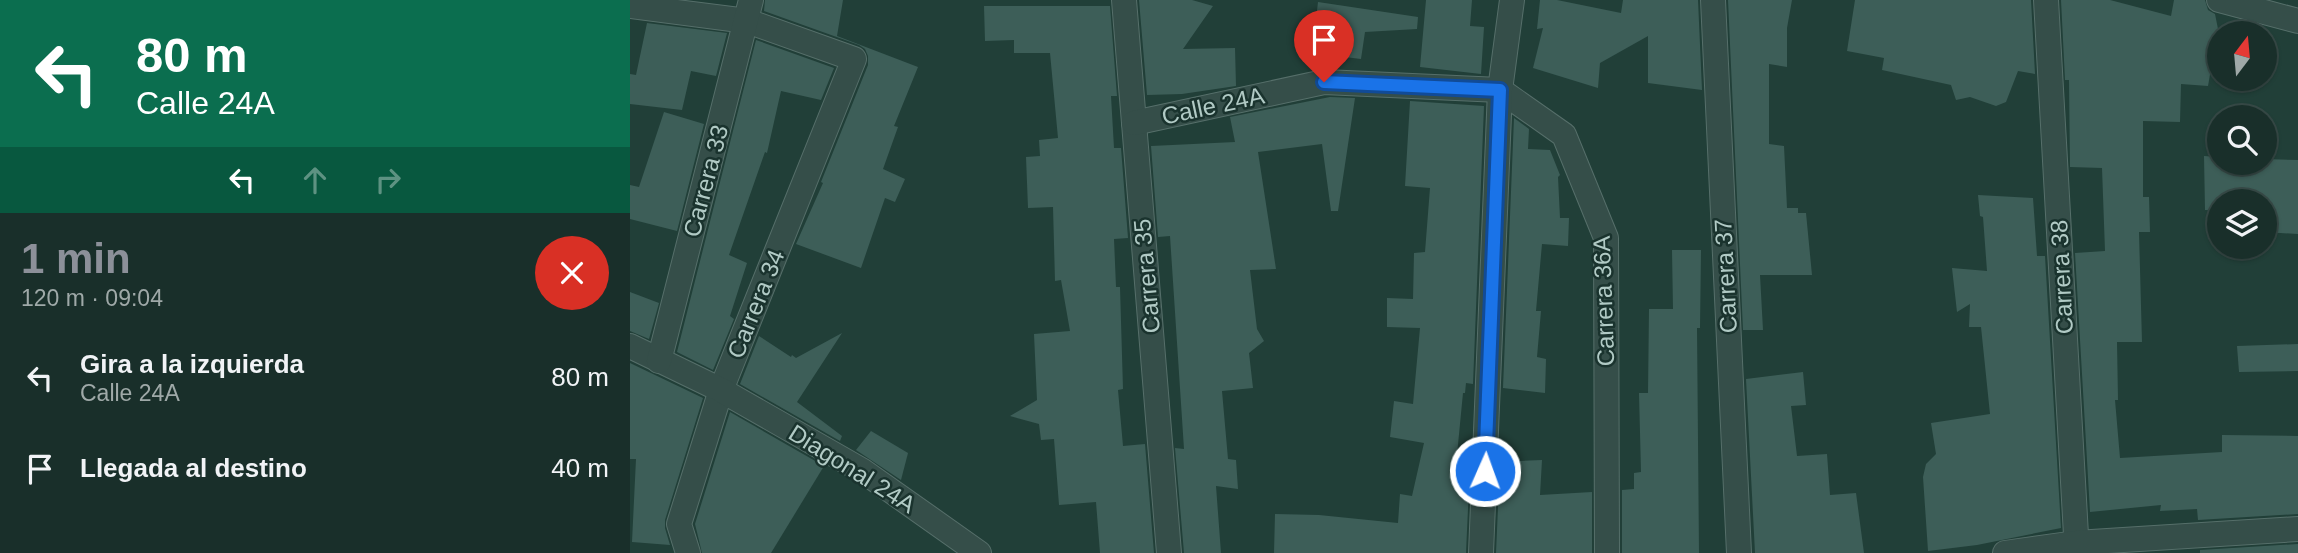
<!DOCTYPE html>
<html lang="es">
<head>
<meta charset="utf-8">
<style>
	:root { --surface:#192f2a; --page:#263b36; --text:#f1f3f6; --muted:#9fa9a8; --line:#374a47; --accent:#8c9099 }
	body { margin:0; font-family:Arial,sans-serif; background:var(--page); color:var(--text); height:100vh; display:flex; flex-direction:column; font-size:26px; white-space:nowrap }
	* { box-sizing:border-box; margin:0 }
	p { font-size:23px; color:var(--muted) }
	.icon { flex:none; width:38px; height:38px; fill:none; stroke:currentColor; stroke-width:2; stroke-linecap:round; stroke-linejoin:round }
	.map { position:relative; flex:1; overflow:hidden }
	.drawer { display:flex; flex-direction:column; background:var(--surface); width:630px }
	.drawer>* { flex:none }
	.top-card { background:#0b6e4f; color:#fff; overflow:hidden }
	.needle { width:46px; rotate:16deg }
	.tools { position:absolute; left:1577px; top:21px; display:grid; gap:14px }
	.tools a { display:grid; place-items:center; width:70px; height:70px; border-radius:50%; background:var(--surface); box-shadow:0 2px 5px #0004,0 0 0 2px var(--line); font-size:35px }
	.pin { position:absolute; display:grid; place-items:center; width:60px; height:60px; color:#fff; margin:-72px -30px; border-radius:50% 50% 50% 0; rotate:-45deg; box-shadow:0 0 7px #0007 }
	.pin .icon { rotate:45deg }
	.me { position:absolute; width:77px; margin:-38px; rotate:2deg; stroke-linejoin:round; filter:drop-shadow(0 0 5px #0008) }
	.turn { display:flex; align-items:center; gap:24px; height:147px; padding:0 21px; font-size:32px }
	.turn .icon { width:91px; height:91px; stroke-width:2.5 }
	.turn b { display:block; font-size:49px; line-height:60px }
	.lanes { display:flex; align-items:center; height:66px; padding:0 21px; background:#0003; justify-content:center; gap:35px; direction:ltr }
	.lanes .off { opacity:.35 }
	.round { display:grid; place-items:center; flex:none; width:74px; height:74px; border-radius:37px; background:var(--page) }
	.summary { display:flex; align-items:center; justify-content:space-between; height:119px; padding:0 21px }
	h1 { font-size:42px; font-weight:800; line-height:52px; color:var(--accent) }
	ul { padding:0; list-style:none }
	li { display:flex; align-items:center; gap:21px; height:91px; padding:0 21px }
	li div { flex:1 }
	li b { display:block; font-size:26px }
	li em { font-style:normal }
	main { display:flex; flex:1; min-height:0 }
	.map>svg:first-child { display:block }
	.building { fill:#3d5e58 }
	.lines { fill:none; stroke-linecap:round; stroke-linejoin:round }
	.minor-casing { stroke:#566f6a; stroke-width:26 }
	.minor { stroke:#354e49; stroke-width:24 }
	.route-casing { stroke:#114b97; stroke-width:18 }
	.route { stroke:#1a73e8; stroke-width:12 }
	.labels { text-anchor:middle; stroke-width:5; stroke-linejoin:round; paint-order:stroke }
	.street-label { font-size:24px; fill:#b1cac5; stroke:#1a332e }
</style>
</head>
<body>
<main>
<section class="drawer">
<div class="top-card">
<div class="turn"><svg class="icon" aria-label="left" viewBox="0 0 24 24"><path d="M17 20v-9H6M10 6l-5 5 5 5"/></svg><div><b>80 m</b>Calle 24A</div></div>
<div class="lanes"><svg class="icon" aria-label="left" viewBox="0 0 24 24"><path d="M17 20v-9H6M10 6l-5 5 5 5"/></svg><svg class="icon off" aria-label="ahead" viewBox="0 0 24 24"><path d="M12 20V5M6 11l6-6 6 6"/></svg><svg class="icon off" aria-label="right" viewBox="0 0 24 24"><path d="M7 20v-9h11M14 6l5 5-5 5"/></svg></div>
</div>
<div class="summary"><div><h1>1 min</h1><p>120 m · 09:04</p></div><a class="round" style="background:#d93025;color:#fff"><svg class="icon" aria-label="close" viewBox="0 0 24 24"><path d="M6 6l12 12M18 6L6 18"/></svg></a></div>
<ul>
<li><svg class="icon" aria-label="left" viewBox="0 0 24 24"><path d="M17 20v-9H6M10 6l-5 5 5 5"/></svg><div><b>Gira a la izquierda</b><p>Calle 24A</p></div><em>80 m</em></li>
<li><svg class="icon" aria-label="arrive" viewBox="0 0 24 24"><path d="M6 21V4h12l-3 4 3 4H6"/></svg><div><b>Llegada al destino</b></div><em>40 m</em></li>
</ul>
</section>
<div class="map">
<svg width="1668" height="553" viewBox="0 0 1668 553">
	<rect width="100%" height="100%" fill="#213f38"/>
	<g class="building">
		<polygon points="135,0 213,0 207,36 288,67 264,126 268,127 253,169 275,179 265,202 255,198 231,268 166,244 193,183 191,182 238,65 238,56 235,49 229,45 134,11"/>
		<polygon points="509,0 562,0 583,6 553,49 605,48 606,86 552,94 517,95"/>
		<polygon points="796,0 842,0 840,26 854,27 851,74 790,67"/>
		<polygon points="910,0 927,0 991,13 993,0 1068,0 1072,90 1018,83 1018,36 970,63 968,88 903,68 913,28 907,29"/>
		<polygon points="1098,0 1162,0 1157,28 1157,67 1139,64 1139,144 1154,146 1157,208 1168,208 1168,213 1176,213 1182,275 1130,275 1133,330 1113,330"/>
		<polygon points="1225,0 1401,0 1405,74 1388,71 1376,102 1366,106 1340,97 1326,100 1321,85 1252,70 1254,58 1217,51"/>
		<polygon points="1431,0 1480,0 1541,16 1544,0 1575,0 1578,10 1585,14 1588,29 1578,86 1551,84 1550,122 1513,121 1513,197 1519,197 1520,232 1509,232 1512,342 1487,342 1488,400 1485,400 1490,458 1592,452 1592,435 1668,436 1668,514 1568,520 1567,509 1530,511 1531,505 1460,512 1445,253 1475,251 1472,168 1440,167 1439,80 1435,80"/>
		<polygon points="688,2 788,17 787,29 735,32 731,59 682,53"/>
		<polygon points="354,6 480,6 487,96 481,96 484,148 491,148 498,238 484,239 486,287 490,287 493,389 488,390 493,446 515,444 524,553 470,553 466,502 429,505 424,439 411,440 409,424 380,416 407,400 404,334 440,331 431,280 425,281 423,207 398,208 396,157 410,156 409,140 428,138 420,53 384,53 384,40 355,41"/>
		<polygon points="17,23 97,33 86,76 61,71 52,110 0,104 0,74 6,75"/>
		<polygon points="126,40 204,68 191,100 151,91 137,153 135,152 99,255 117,263 100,316 104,319 83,370 47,352"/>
		<polygon points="700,97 725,98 708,211 701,211 692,144 628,152 646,269 620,270 627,329 634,341 619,353 623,388 592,391 598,459 606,460 608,489 586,486 591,553 554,553 545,448 554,449 540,236 528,237 521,146 605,142 600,117"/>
		<polygon points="780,101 854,106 843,384 836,383 835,393 833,393 826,465 840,464 836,553 644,553 645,514 689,515 768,523 770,494 782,496 794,443 760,437 764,401 783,404 790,328 757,327 757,298 783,299 784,253 795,252 800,188 775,186"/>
		<polygon points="34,112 74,124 47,231 0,219 0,185 9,187"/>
		<polygon points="884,118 899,129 898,149 920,150 930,175 928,177 930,218 939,218 938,246 912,244 906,311 911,311 907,357 916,359 915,393 873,388"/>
		<polygon points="1574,156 1589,157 1589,163 1634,163 1634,159 1668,160 1668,234 1634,232 1634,201 1589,201 1589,210 1575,210"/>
		<polygon points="1348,195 1403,198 1407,256 1415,256 1431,528 1347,545 1298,551 1293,477 1296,464 1306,454 1301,423 1360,414 1351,327 1339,327 1340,304 1327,312 1322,268 1357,271 1353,217 1350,216"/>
		<polygon points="1042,250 1071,250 1070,328 1067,328 1069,553 992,553 992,490 1004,489 1004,473 1011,472 1009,393 1018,393 1019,309 1043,309"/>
		<polygon points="0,292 29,303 19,339 0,331"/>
		<polygon points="212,333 167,402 212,436 210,441 110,384 129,336 161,357 162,355 166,358"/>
		<polygon points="1668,344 1668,371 1609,372 1607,346"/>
		<polygon points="0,363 73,398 35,520 35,528 40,545 2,542 6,459 0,459"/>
		<polygon points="1173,372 1176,405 1161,406 1167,456 1197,454 1200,495 1226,493 1234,553 1125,553 1116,379"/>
		<polygon points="100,412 194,466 141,553 72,553 65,524"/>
		<polygon points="241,431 278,453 271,480 226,450"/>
		<polygon points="912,460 910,495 962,492 962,553 866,553 870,462"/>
		<polygon points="1668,544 1668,553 1570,553 1570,550"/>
	</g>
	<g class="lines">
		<defs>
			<g id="minor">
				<polyline points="494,0 539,553"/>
				<polyline points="1083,0 1109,553"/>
				<polyline points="1416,0 1447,553"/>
				<polyline points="1589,0 1668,21"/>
				<polyline points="0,6 117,21 224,59 91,390 49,524 58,553"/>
				<polyline points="504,123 694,82 870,90 934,135 976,238 977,553"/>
				<polyline points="0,346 91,390 233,471 349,553"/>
				<polyline points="29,361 121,0"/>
				<polyline points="851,553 870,90 882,0"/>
				<polyline points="1375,553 1446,543 1668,529"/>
			</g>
		</defs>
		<use href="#minor" class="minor-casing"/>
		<use href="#minor" class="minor"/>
	</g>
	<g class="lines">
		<defs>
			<polyline id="route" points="694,82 870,90 855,471"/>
		</defs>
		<use href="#route" class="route-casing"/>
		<use href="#route" class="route"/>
	</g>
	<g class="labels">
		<g class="street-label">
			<text transform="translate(583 106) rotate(-12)" y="8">Calle 24A</text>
			<text transform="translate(76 181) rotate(-75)" y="8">Carrera 33</text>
			<text transform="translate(517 276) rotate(-95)" y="8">Carrera 35</text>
			<text transform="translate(1096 276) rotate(-93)" y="8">Carrera 37</text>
			<text transform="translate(1432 277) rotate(-93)" y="8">Carrera 38</text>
			<text transform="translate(974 301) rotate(-92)" y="8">Carrera 36A</text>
			<text transform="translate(126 304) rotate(-68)" y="8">Carrera 34</text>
			<text transform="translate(222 469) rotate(32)" y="8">Diagonal 24A</text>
		</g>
	</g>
</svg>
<div class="tools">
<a><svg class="needle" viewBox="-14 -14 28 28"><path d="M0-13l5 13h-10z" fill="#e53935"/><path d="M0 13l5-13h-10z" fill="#9fa9a8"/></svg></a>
<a><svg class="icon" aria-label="search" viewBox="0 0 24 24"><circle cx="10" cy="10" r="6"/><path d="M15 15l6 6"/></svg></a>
<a><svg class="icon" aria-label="layers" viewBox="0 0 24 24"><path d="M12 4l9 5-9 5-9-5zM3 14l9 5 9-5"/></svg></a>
</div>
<div class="pin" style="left:694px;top:82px;background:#d93025"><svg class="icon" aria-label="arrive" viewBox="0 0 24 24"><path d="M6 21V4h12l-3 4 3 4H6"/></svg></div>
<svg class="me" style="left:855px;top:471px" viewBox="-20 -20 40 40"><circle r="17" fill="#1a73e8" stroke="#fff" stroke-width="3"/><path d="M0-11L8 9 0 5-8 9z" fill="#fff"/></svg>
</div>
</main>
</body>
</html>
